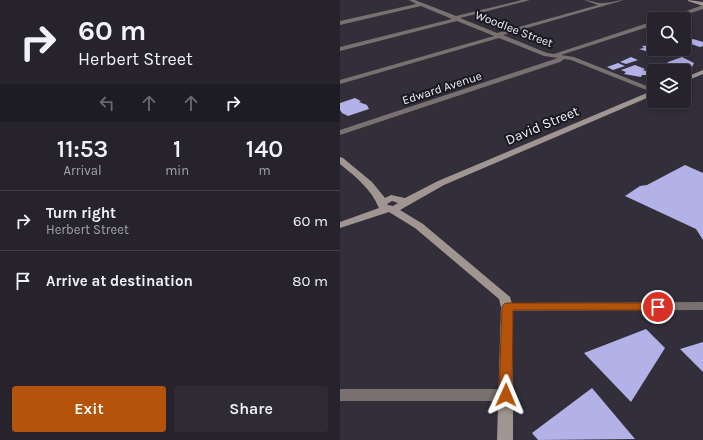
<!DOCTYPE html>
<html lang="en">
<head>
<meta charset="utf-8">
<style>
	:root { --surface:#26232c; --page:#2e2b34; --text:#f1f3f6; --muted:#a4a4a9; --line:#424048; --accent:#b45309 }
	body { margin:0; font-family:Karla,sans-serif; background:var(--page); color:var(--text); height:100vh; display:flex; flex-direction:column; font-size:15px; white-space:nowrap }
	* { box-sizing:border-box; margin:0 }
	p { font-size:13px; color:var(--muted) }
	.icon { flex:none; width:22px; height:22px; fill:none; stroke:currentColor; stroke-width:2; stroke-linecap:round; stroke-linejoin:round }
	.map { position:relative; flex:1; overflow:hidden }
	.panel { display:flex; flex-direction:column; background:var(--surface); width:340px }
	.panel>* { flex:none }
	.top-card { background:#26232c; color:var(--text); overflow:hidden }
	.controls { position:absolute; left:307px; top:12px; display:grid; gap:8px }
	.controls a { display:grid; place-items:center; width:44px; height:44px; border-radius:4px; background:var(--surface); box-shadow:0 2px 10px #0003,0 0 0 1px var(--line); font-size:20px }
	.pin { position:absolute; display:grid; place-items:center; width:34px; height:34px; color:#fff; margin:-17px; border:2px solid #fff; border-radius:50%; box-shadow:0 1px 4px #0007 }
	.me { position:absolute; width:44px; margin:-22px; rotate:1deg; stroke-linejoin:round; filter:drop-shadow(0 0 3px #0008) }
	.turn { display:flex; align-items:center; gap:14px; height:84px; padding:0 12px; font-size:18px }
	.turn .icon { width:52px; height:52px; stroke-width:2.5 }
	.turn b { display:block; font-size:28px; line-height:34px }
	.lanes { display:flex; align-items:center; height:38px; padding:0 12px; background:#0003; justify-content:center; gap:20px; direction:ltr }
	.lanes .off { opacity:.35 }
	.eta { display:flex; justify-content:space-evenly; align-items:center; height:68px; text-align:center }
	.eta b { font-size:24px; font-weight:600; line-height:28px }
	.primary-button { display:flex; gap:8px; margin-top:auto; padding:8px 12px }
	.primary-button a { flex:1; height:46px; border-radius:4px; background:var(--accent); color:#fff; font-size:16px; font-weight:600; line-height:46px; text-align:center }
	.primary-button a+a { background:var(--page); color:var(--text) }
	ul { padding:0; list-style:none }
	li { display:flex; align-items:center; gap:12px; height:60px; padding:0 12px; border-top:1px solid var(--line) }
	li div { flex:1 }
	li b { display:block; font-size:15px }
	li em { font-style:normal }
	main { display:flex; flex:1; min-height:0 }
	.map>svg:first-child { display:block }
	.building { fill:#b2b2e8 }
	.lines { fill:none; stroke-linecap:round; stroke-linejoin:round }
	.street { fill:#78716f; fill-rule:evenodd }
	.secondary { fill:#a09591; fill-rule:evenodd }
	.route { fill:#b45309; stroke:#753606 }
	.labels { text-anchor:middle; stroke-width:4; stroke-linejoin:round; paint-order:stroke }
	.far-street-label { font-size:12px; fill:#f0eff7; stroke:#19181e }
	.street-label { font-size:14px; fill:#f0eff7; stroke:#19181e }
</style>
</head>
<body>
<main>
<section class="panel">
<div class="top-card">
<div class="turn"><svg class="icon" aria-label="right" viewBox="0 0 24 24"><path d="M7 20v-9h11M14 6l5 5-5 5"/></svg><div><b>60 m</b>Herbert Street</div></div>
<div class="lanes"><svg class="icon off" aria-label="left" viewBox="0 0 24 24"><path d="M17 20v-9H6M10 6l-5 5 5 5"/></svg><svg class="icon off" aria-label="ahead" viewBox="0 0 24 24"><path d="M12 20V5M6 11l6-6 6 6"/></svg><svg class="icon off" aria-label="ahead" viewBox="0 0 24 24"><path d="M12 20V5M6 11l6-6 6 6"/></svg><svg class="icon" aria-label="right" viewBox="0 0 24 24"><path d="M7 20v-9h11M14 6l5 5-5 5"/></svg></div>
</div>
<div class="eta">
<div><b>11:53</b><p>Arrival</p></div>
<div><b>1</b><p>min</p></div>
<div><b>140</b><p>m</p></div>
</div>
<ul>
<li><svg class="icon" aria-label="right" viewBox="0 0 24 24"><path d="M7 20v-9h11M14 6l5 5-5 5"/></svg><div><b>Turn right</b><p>Herbert Street</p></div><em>60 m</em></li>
<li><svg class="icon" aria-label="arrive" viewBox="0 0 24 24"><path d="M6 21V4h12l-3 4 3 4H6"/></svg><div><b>Arrive at destination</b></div><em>80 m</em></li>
</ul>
<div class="primary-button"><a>Exit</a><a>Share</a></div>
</section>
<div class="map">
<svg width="363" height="440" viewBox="0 0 363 440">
	<rect width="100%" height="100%" fill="#322f3b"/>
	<g class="building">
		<polygon points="353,39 363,42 363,46 360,47 345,42"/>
		<polygon points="314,45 314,49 323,49 321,50 324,51 315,54 299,49 304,48 302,46"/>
		<polygon points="344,47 346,47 345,49 350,50 337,55 327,51 329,50 325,49 344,49"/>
		<polygon points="291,57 298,60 286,64 280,62"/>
		<polygon points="342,57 354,63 352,67 343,71 326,65 328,62"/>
		<polygon points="278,63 285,66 273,70 267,67"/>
		<polygon points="295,65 305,69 303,70 308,72 312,71 309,69 318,66 333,71 314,71 314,75 302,75 301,77 284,74 286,72 281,70"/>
		<polygon points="15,98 21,101 19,102 27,105 29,109 8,116 2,113 0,110 0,103"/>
		<polygon points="345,165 363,173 363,240 356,229 285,196 300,186 307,185"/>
		<polygon points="306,329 325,348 291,402 244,353"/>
		<polygon points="363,342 363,372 340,349"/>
		<polygon points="252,388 295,439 198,440 192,433"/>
	</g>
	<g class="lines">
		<g class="street">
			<path d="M69,0h6l41,16 66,-16h8l-70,18 37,15 101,-28 -14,-5c7,0 13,4 20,3 7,0 13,-3 20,-3l-121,35 44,18 7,1 100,-33v4l-93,30 13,2 80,32v4l-83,-33 -7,-1 -4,3 -220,73v-5l218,-72 -14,-2 -45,-18 -159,46v-4l154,-44 -37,-15 -117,30v-4l112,-28 -31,-13 -81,19v-4l76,-17z"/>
			<polygon points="363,5 363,9 332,19 324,19"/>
			<polygon points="363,302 363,310 167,311 163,310 161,307 163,304 167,303"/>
			<polygon points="0,389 166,389 171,391 173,395 171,399 166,401 0,401"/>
		</g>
		<g class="secondary">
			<polygon points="348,0 363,2 363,6 348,1"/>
			<polygon points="363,70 363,74 344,82 344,78"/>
			<path d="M314,90v5l-210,90 -44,25 23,14 87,73 3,10v133h-16l4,-133 -2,-8 -84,-71 -26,-16 -49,16v-6l39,-14c-8,-19 -22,-30 -39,-44v-7l3,1 29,24 13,16 6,-3 14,3 33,-17zM52,201l6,2 -5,3 -5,-1 -1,-1z"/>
		</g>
	</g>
	<polygon class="route" points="167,303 318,303 322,304 323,307 322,309 318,310 173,310 172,395 170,398 166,400 161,398 159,395 162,307 164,304"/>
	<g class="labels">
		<g class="far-street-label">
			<text transform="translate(174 29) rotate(21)" y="4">Woodlee Street</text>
			<text transform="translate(102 88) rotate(-18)" y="4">Edward Avenue</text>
		</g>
		<g class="street-label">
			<text transform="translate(202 125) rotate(-23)" y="5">David Street</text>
		</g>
	</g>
</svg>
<div class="controls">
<a><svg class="icon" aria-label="search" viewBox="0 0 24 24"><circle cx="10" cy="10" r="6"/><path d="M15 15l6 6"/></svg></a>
<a><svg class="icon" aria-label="layers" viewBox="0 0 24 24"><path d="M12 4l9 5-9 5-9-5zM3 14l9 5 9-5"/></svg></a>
</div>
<div class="pin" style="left:318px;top:307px;background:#d93025"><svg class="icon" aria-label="arrive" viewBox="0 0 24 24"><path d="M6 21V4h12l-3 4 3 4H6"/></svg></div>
<svg class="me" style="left:166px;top:395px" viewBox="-20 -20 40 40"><path d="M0-17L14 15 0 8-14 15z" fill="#b45309" stroke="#fff" stroke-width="4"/></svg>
</div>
</main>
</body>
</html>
